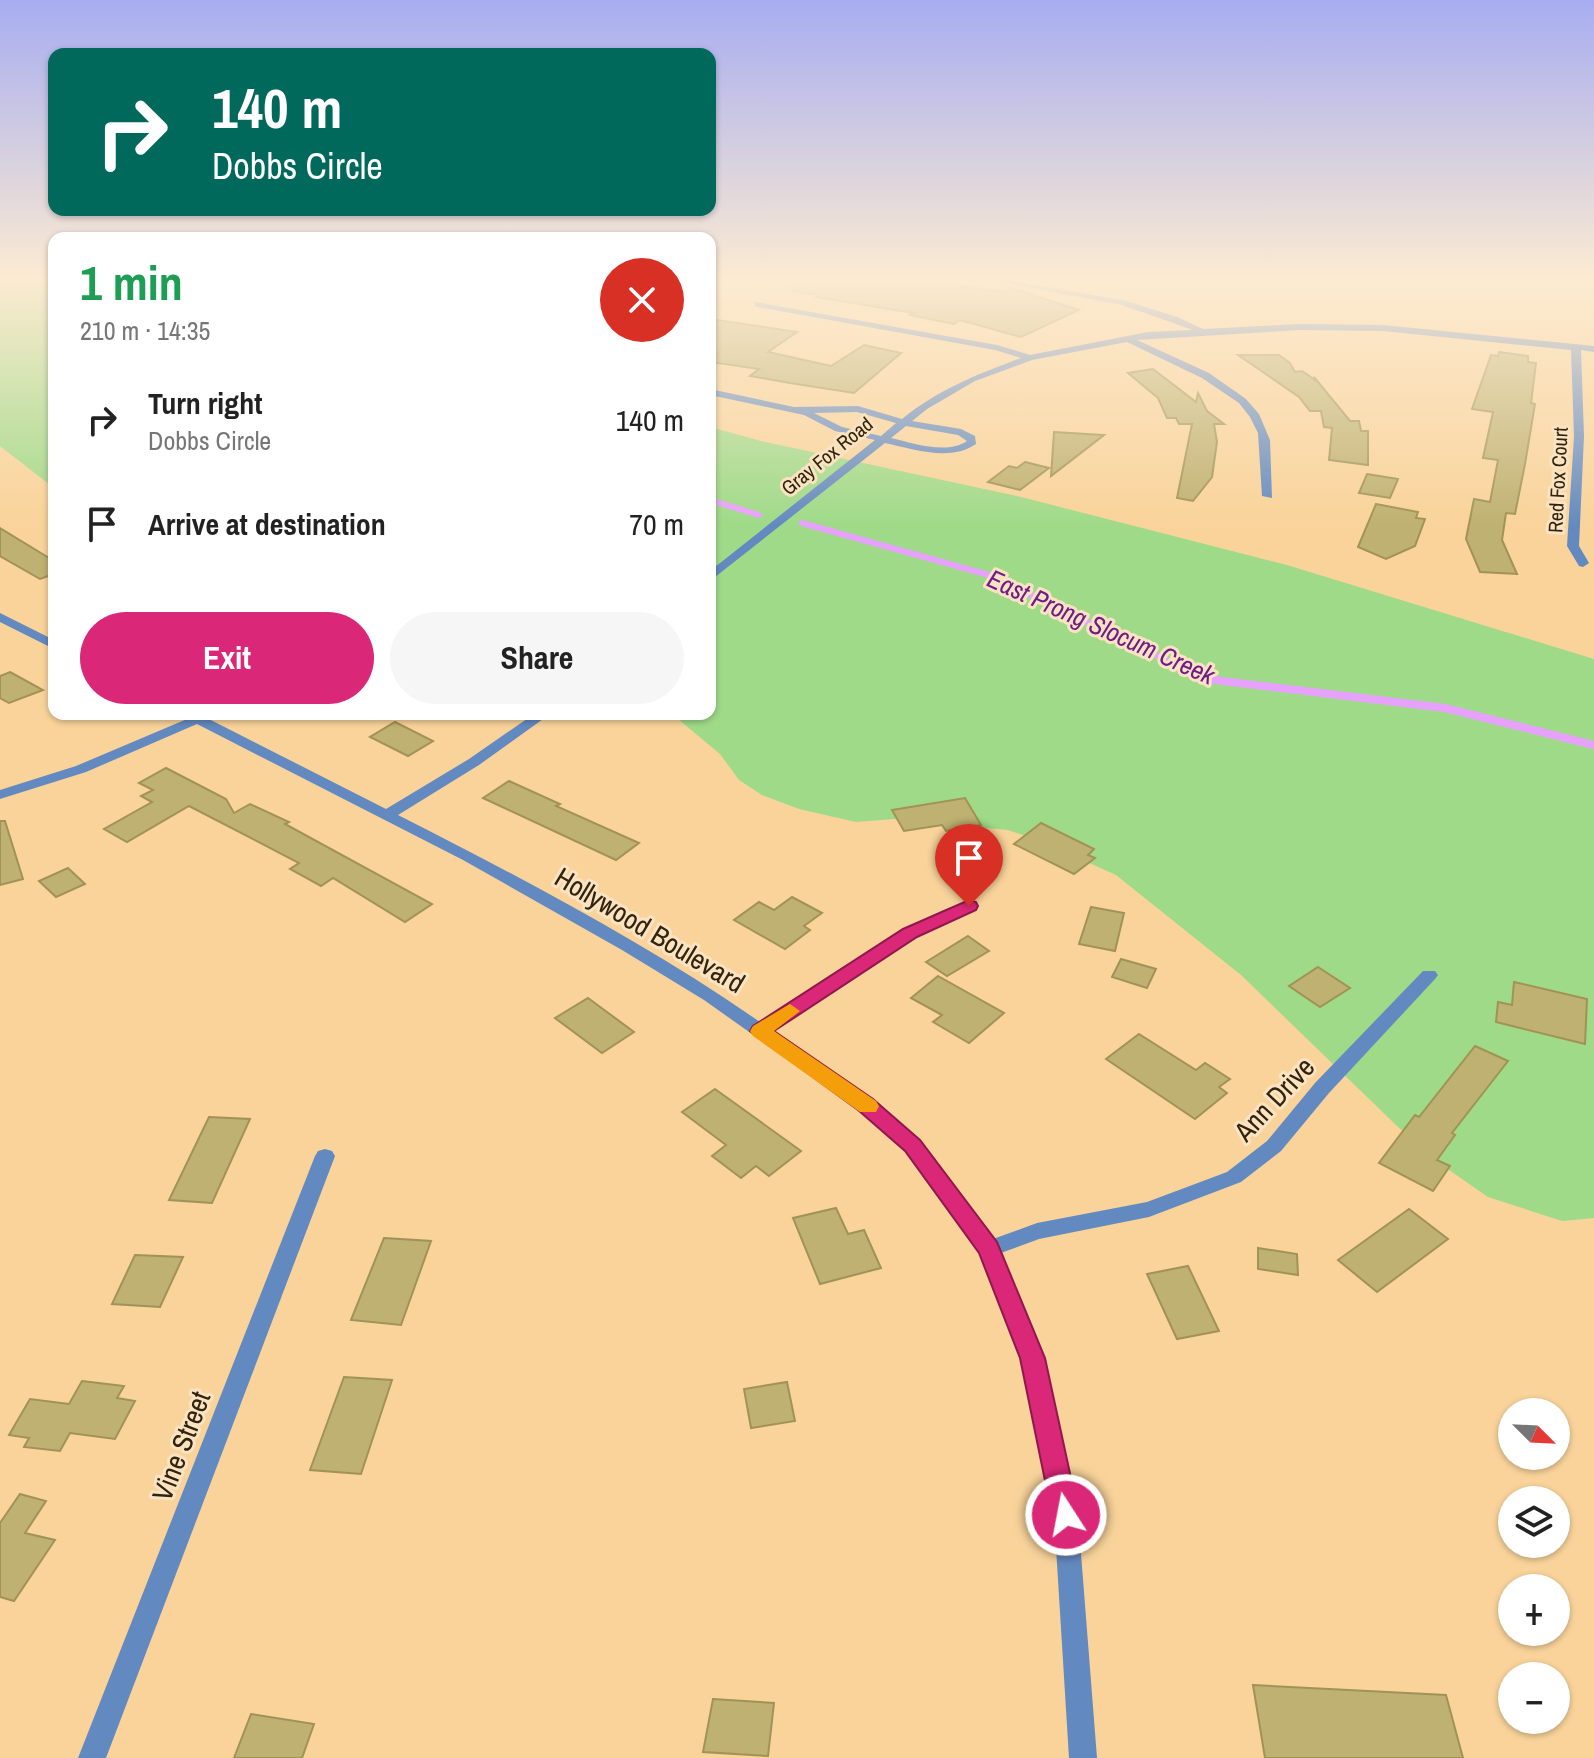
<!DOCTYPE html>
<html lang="en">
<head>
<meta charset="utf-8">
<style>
	:root { --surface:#fff; --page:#f6f6f6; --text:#222; --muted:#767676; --accent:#db2777 }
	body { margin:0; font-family:"Archivo Narrow",sans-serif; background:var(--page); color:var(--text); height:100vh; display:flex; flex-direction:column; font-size:30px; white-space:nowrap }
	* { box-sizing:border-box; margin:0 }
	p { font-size:26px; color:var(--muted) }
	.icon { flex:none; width:44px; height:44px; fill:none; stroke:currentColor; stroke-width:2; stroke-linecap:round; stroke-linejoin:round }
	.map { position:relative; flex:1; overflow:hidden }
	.details { position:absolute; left:48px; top:232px; width:668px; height:488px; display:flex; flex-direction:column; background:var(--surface); border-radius:16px; box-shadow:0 2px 6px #0004 }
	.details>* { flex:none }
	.guide { position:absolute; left:48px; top:48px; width:668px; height:168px; border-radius:16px; box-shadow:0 2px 6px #0004; background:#00695c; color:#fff; overflow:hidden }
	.needle { width:52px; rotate:114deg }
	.fabs { position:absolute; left:1498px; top:1398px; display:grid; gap:16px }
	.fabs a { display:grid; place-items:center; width:72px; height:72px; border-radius:50%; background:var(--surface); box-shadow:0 2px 6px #0004; font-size:40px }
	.pin { position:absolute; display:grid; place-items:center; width:68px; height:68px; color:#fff; margin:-82px -34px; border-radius:50% 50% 50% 0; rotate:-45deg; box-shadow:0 0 8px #0007 }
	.pin .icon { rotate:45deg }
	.me { position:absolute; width:88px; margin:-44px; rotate:349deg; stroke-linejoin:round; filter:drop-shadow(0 0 6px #0008) }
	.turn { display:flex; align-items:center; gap:28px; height:168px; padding:0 32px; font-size:36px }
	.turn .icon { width:104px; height:104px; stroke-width:2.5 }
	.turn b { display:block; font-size:56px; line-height:68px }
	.round { display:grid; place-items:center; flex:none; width:84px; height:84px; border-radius:42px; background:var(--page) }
	.summary { display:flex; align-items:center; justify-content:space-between; height:136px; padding:0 32px }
	h1 { font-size:48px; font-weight:700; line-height:60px; color:#1e9e55 }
	.action { display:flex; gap:16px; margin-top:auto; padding:16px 32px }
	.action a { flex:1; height:92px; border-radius:48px; background:var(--accent); color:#fff; font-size:32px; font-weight:700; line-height:92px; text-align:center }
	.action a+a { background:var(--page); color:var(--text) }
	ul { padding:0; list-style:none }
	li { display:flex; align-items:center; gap:24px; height:104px; padding:0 32px }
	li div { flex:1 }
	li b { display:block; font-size:30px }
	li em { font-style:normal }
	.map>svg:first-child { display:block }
	.green { fill:#9fda88 }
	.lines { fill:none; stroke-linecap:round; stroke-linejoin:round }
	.stream-far1 { stroke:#e7a2ff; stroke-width:6 }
	.stream { stroke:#e7a2ff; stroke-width:8 }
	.building { fill:#bfb171; stroke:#a19355; stroke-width:2 }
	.street { fill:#638ac0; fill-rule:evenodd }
	.route { fill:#db2777; stroke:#8e194d; stroke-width:2 }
	.slow { fill:#f59e0b }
	.labels { text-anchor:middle; stroke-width:6; stroke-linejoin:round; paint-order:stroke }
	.far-street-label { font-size:20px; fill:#31230c; stroke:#fae3c2 }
	.water-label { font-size:26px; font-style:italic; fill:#701b88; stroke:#fae3c2 }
	.near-street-label { font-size:28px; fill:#31230c; stroke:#fae3c2 }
</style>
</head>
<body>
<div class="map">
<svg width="1594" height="1758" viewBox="0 0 1594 1758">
	<rect width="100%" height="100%" fill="#f9d39a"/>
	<g class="green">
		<polygon points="0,280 54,280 54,488 0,446"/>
		<polygon points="710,427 761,441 1021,497 1287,565 1594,659 1594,1218 1562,1221 1488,1197 1426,1154 1241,975 1116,875 1043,842 1008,830 894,819 856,822 799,809 762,795 739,780 720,754 672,714 710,714"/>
	</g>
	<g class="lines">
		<g class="stream-far1">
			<polyline points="710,500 759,515"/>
			<polyline points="802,523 989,575 1202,677"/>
		</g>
		<polyline class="stream" points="1198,675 1206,679 1445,708 1594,745"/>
	</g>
	<g class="building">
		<polygon points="793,280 925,280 1008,293 1008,287 1079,310 1021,337 960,320 954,324 910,315 913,313 816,297 819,295 792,291"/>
		<polygon points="710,319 797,332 768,352 831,366 864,345 901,353 854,393 790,383 750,376 759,369 710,362"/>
		<polygon points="1499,352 1528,356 1528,362 1536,363 1531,403 1535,404 1525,464 1515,514 1506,513 1502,540 1517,574 1480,572 1466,539 1474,499 1490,502 1498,460 1483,458 1493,412 1472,409 1491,355 1498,356"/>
		<polygon points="1238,355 1279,355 1290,363 1295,372 1302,371 1315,380 1314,377 1350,421 1359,421 1361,431 1368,431 1368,465 1329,460 1332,428 1324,427 1321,411 1310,411 1299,397"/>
		<polygon points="1153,369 1196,402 1198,393 1207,411 1224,424 1214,424 1217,442 1212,477 1193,501 1177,498 1192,424 1179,424 1176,418 1167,418 1158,398 1128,373"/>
		<polygon points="1054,432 1104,435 1051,476"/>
		<polygon points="1025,462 1049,468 1020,490 988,482 1009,466 1017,468"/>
		<polygon points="1367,474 1398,479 1390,498 1359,493"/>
		<polygon points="1376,504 1418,512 1416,518 1425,519 1415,546 1386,559 1358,547"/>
		<polygon points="0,528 54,561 54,574 40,579 0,556"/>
		<polygon points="10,672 43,690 9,703 0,698 0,676"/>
		<polygon points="395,722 433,741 408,756 370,737"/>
		<polygon points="166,768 226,799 234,813 250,804 289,822 285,824 432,904 405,922 333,878 321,886 290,869 299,863 189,806 127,842 104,829 152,802 141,796 153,790 139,783"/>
		<polygon points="509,781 560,804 556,806 639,843 616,860 483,798"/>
		<polygon points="965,798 981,825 946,831 942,825 904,831 892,810"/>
		<polygon points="0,821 5,821 23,879 0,885"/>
		<polygon points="1041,823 1094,849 1088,855 1095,858 1074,874 1014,844"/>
		<polygon points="68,868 85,884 56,897 39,881"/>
		<polygon points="792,897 822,913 804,926 810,930 785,949 734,920 759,902 774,910"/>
		<polygon points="1091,907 1124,913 1115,951 1079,944"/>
		<polygon points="968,936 989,951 947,976 926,962"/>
		<polygon points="1121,959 1156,969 1147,988 1112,977"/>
		<polygon points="1318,967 1350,988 1320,1007 1289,986"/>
		<polygon points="938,976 1004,1013 969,1043 933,1022 942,1015 911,998"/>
		<polygon points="1514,982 1587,999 1585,1044 1496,1022 1498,1002 1512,1005"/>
		<polygon points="588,998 634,1032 602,1053 555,1018"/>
		<polygon points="1139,1034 1196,1070 1205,1063 1230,1079 1219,1087 1227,1093 1195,1119 1106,1059"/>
		<polygon points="1475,1046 1508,1061 1452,1133 1455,1135 1437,1160 1450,1166 1433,1191 1379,1163 1415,1115 1419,1117"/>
		<polygon points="715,1089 801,1151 769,1176 756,1166 741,1178 712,1156 726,1145 682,1112"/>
		<polygon points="209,1117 250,1119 212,1203 169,1200"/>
		<polygon points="836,1208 848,1234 864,1230 881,1268 820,1284 793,1218"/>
		<polygon points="1409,1209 1448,1239 1377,1292 1338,1260"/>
		<polygon points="384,1238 431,1241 401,1325 351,1320"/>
		<polygon points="1258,1248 1297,1254 1298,1275 1258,1269"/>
		<polygon points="135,1255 183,1257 160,1307 112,1304"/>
		<polygon points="1188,1266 1219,1331 1177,1339 1147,1274"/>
		<polygon points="344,1377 392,1380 361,1474 310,1470"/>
		<polygon points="82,1381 124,1386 117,1398 135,1401 115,1439 70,1433 60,1451 24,1447 29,1438 9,1435 30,1399 69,1404"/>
		<polygon points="787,1382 795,1421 751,1428 744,1389"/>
		<polygon points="20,1494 46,1501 25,1533 55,1540 14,1601 0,1597 0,1523"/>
		<polygon points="1253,1685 1446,1695 1463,1758 1265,1758"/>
		<polygon points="713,1699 774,1703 768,1756 703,1752"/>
		<polygon points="251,1714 314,1724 302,1758 234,1758"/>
	</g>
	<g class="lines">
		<g class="street">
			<path d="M989,280h17l121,21 50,16 26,12 97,-5 83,1 211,21v6l-13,-2 3,86 -5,110 10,17 -6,4 -4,-1 -12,-20 7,-110 -3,-86 -188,-19 -83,-1 -163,10 72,33 37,26 13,15 11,26 2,58 -10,-2 -4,-63 -8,-16 -11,-14 -37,-25 -75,-36 -95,18 -57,21 -48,28 -15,12 49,8 14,7 1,8c-26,18 -63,5 -91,-1l-175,138v-10l165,-131 -40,-9 -31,-16 -94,-20v-6l84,18 64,-1 44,13c36,-29 76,-45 119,-61l-26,-8 -237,-43 -3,-1v-4l242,43 33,10 118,-23 45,-2 -71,-25zM857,412l39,11 -15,13 -39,-9 -28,-14zM906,426l52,9 9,6c-20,14 -55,2 -76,-3z"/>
			<polygon points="0,613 54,640 54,649 0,622"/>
			<path d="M181,714h18l187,95 83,-50 65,-45h16l-71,51 -81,50c124,63 248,128 362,207 33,-21 185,-127 215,-120l2,4 -2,4 -59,27 -143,94 100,69 46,40 74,99 44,-16 110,-21 80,-30 40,-31 48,-58 108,-112h12l3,4 -3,4 -106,114 -48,58 -40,31 -92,35 -110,22 -38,14 42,105 35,157 19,243h-28l-15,-243 -33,-157 -41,-105 -75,-103 -46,-40 -155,-110 -82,-50 -159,-90 -266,-136 -111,48 -86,27v-9l76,-24 111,-47z"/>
			<polygon points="325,1149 332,1151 335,1156 106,1758 78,1758 315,1156 318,1151"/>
		</g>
	</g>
	<linearGradient id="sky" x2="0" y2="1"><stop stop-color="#a7adf1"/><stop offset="0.53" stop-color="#fcebd2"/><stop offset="1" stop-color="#fcebd2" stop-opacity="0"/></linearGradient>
	<rect width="1594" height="526" fill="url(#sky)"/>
	<polygon class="route" points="969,900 976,902 978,906 976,910 917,937 774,1031 873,1099 920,1140 997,1242 1045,1358 1079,1515 1075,1524 1066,1528 1056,1524 1052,1515 1020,1358 979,1253 905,1151 858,1110 750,1031 753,1026 903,929"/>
	<polygon class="slow" points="790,1004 800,1011 774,1031 876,1101 879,1106 876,1112 860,1112 753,1036 750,1031 753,1026"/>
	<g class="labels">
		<g class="far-street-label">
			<text transform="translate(827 456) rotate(-39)" y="7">Gray Fox Road</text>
			<text transform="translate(1558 480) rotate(-87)" y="7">Red Fox Court</text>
		</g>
		<g class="water-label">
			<text transform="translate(1101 627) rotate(24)" y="9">East Prong Slocum Creek</text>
		</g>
		<g class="near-street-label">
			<text transform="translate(650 930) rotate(31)" y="10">Hollywood Boulevard</text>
			<text transform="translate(1274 1099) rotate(-47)" y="10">Ann Drive</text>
			<text transform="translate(181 1446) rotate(-69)" y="10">Vine Street</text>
		</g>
	</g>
</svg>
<div class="fabs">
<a><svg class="needle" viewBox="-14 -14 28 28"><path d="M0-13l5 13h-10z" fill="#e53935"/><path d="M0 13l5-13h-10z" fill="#767676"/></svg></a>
<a><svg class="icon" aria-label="layers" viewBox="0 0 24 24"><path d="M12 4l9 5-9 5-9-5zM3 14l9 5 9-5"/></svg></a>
<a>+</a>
<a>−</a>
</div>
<div class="pin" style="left:969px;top:906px;background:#d93025"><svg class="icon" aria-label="arrive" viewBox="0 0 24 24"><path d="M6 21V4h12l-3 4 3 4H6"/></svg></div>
<svg class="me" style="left:1066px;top:1515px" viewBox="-20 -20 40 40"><circle r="17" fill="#db2777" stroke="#fff" stroke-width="3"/><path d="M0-11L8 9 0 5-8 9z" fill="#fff"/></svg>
<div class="guide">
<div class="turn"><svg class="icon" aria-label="right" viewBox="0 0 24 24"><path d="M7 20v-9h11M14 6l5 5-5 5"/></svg><div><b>140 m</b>Dobbs Circle</div></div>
</div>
<section class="details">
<div class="summary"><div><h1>1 min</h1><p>210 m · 14:35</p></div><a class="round" style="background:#d93025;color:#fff"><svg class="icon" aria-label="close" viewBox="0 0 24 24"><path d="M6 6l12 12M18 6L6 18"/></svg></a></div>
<ul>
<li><svg class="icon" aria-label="right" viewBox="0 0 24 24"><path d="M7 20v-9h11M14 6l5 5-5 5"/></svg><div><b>Turn right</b><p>Dobbs Circle</p></div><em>140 m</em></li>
<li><svg class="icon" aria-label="arrive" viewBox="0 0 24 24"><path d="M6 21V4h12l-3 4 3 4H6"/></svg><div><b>Arrive at destination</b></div><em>70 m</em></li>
</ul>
<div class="action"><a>Exit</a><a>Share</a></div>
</section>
</div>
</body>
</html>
